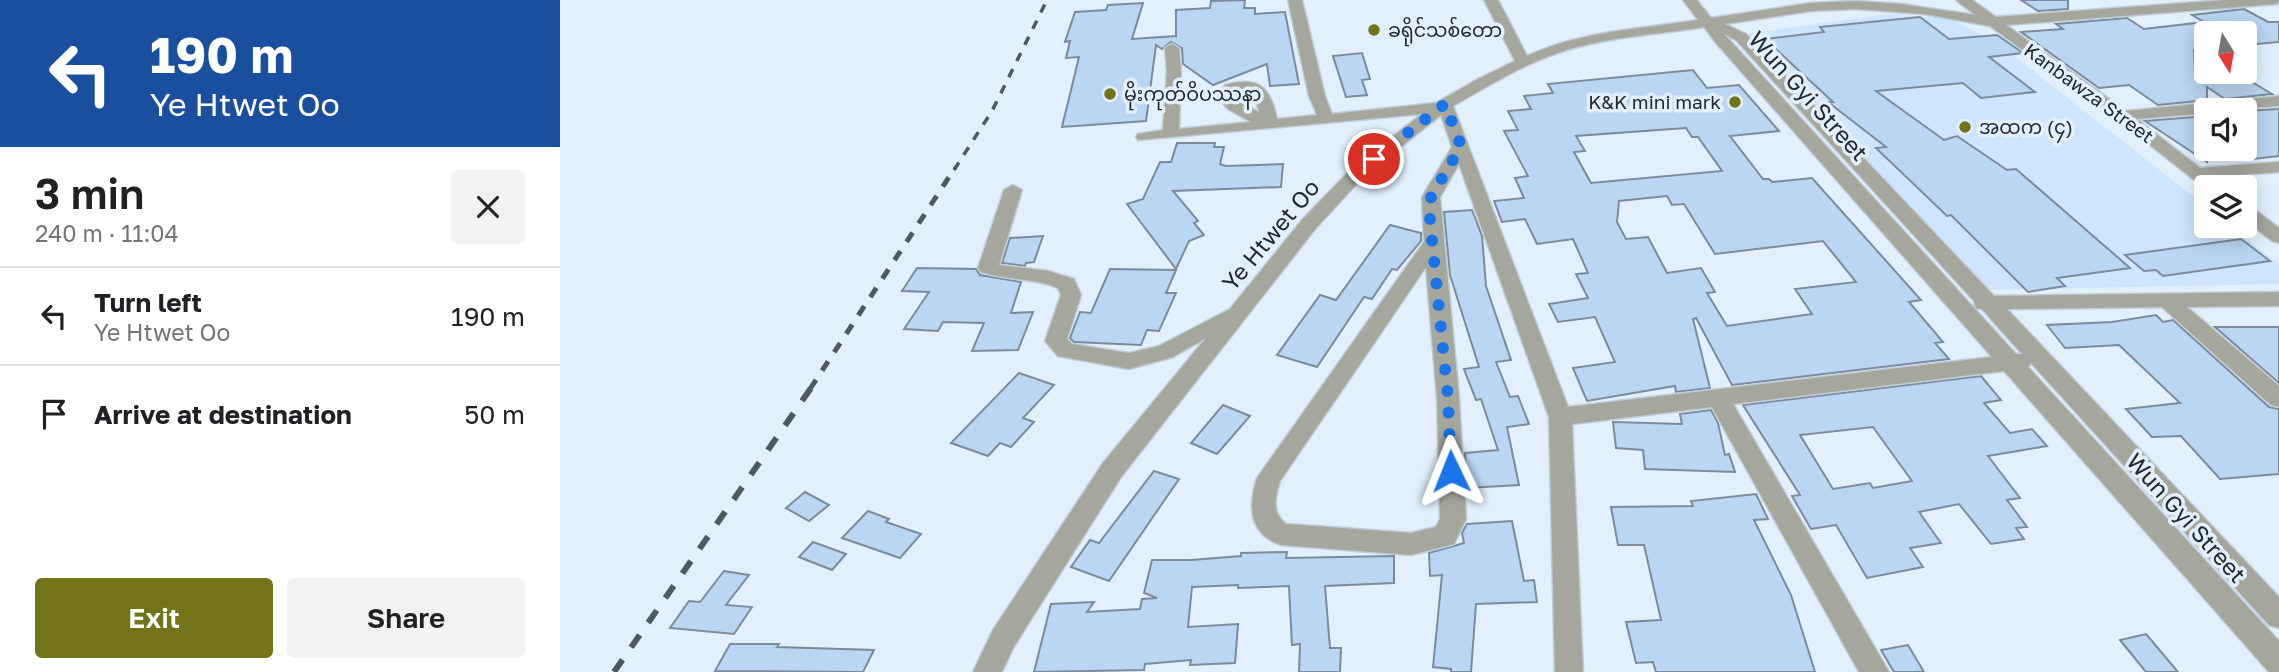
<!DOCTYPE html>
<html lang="en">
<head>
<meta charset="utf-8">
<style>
	:root { --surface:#fff; --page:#f2f2f2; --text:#202124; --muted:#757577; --line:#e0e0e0; --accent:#73741a }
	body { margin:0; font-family:"Golos Text","Noto Sans Myanmar",sans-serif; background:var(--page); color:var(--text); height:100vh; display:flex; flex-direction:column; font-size:26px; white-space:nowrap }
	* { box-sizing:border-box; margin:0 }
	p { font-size:23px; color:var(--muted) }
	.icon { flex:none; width:38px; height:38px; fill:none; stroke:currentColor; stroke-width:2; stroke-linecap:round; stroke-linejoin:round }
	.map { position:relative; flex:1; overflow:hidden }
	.sheet { display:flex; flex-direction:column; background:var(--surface); width:560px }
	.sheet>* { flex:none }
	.hud { background:#1a4fa0; color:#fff; overflow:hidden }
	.needle { width:46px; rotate:169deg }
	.tools { position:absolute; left:1634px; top:21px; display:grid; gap:14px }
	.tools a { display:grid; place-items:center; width:63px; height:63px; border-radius:7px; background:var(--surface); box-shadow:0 4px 18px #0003; font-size:35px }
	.pin { position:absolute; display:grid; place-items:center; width:60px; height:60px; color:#fff; margin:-30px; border:4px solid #fff; border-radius:50%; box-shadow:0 2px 7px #0007 }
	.me { position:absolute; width:77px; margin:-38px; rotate:358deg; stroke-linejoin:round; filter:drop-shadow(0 0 5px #0008) }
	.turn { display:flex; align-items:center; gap:24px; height:147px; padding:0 35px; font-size:32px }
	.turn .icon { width:91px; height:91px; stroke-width:2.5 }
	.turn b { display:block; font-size:49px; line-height:60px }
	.round { display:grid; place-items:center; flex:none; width:74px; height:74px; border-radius:7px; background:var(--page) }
	.summary { display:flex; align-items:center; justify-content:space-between; height:119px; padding:0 35px }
	h1 { font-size:42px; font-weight:600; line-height:52px }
	.action { display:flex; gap:14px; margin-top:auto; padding:14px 35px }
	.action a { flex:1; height:80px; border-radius:7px; background:var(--accent); color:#fff; font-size:28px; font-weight:600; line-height:80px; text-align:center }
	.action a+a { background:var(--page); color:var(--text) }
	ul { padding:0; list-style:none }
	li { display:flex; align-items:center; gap:21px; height:98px; padding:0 35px; border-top:2px solid var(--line) }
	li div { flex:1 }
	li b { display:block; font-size:26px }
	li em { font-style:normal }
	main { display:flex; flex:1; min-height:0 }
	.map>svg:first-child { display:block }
	.built { fill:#cfe5fd }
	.building { fill:#bbd6f3; stroke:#7c8b9c; stroke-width:2; fill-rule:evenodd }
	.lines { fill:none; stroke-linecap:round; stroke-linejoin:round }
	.minor-casing { stroke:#bfccd9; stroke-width:3 }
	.minor { fill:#a5a69c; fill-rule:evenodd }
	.rail-far2 { stroke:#505860; stroke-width:3.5; stroke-dasharray:9 9; stroke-linecap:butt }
	.rail-far1 { stroke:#505860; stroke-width:5; stroke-dasharray:11 11; stroke-linecap:butt }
	.rail { stroke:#505860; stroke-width:6; stroke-dasharray:15 15; stroke-linecap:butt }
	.route { stroke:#1a73e8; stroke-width:12; stroke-dasharray:0 21.6 }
	.poi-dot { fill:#73741a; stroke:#e2f0fe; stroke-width:2.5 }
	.labels { text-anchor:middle; stroke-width:7; stroke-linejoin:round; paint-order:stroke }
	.far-poi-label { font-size:19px; fill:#22282e; stroke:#e2f0fe; text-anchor:start }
	.far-street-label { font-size:19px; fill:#22282e; stroke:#e2f0fe }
	.street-label { font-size:23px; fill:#22282e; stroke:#e2f0fe }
</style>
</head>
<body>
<main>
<section class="sheet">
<div class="hud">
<div class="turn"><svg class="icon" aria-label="left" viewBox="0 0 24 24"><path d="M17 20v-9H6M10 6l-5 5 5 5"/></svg><div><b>190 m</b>Ye Htwet Oo</div></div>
</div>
<div class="summary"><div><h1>3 min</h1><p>240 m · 11:04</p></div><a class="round"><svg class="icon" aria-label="close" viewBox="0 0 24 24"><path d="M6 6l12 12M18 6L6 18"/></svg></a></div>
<ul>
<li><svg class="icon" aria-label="left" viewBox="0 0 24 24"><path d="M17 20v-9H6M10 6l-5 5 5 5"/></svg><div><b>Turn left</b><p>Ye Htwet Oo</p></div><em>190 m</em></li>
<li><svg class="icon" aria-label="arrive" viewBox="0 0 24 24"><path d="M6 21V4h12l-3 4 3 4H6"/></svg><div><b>Arrive at destination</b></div><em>50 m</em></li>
</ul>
<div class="action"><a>Exit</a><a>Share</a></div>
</section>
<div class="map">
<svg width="1719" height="672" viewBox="0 0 1719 672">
	<rect width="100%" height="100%" fill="#e2f0fe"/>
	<polygon class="built" points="1328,14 1392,19 1441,46 1647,207 1647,226 1670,226 1719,264 1719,284 1425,290 1176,35"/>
	<g class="building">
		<polygon points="685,0 684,8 695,8 695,14 725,12 739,84 710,86 707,64 653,85 623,64 622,48 611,42 602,49 596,45 586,121 502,127 519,57 506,58 510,41 505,42 515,12 546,10 548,5 583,3 572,39 616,36 616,10 650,8 651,1"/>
		<polygon points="1461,0 1508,0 1508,9 1478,11"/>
		<polygon points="1684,9 1708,22 1719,22 1719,42 1685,45 1685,33 1647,33 1647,49 1634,50 1635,72 1675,72 1712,94 1665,99 1647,87 1647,100 1598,105 1569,85 1539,88 1461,32 1503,29 1496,24 1567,18 1584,29 1644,22 1632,15"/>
		<polygon points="1360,17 1389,39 1437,35 1463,53 1429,57 1475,92 1421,98 1403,83 1316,91 1384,140 1397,136 1447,170 1456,169 1570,268 1497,278 1505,286 1468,292 1391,215 1387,216 1316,148 1326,147 1268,102 1273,102 1205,39 1264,32 1260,27"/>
		<polygon points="802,53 810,79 802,80 807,95 786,97 773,56"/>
		<path d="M1133,70l14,18 32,-3 40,46 -49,5 33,43h6l3,3 40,-4 109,122 -12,2 34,40 -8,1 14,16 -217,26 -36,-67 -3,1 17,69 -34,4 -1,-6 -88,15 -14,-33 42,-6 -20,-45 -37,5 -9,-18 39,-6 -12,-24 12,-1 -15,-34 -36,5 -12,-25 -23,3 -8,-21 30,-3 -9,-20 13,-2 -24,-45 14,-1 -10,-19 23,-2 -7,-13 29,-3 -5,-9zM1126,128l6,9h6l24,34 -131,12 -17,-31 11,-1 -9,-15zM1107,196l5,9 12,-1 31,50 108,-13 33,41 -61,7 17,25 -85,12 -20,-33 8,-1 -14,-24 -34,5 -19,-36 -22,2 -9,-17 2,-21z"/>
		<polygon points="1719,109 1719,156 1685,160 1685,111"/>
		<polygon points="1647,116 1647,162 1585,121"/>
		<polygon points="617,143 655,143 654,147 664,147 660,164 666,166 723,164 721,187 613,191 638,221 634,223 644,235 629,241 616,269 567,204 583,199 600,162 611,162"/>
		<polygon points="912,210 922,236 926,286 951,360 936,362 950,397 958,396 969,424 947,427 959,485 907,488 905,453 938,450 921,399 916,400 904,369 919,367 890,275 884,212"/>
		<polygon points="830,225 861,233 861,241 837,270 832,269 812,299 804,297 757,367 717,355 760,295 776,300"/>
		<polygon points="483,236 474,262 466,263 465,266 442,263 450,238"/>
		<polygon points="1681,239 1710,261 1603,276 1596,270 1584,271 1565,255"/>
		<polygon points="357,268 416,269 420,275 461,282 451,313 473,312 458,350 412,351 424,323 383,322 378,331 344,329 369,292 342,291"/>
		<polygon points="550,269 616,270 606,293 616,293 599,331 587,330 581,345 514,342 510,338 520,312 531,313"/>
		<polygon points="1596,315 1603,322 1613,320 1709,407 1719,409 1719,474 1660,479 1621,436 1592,437 1566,409 1620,403 1559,345 1505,348 1487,325 1552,322"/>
		<polygon points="1655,327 1719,327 1719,383"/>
		<polygon points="459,373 494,385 463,418 474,422 451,447 440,443 428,456 391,443"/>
		<path d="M1421,376l20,24 -17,3 26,30 22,-4 15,17 -59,10 32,42 -13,2 20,27 -11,1 8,11 -33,5 -32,-40 -40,8 22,31 -31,5 13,19 -56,11 -31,-53 -25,4 -19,-33 8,-1 -57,-90zM1313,427l39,54 -39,7 -3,-5 -37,6 -33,-54z"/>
		<polygon points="663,405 690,416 657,454 631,443"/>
		<polygon points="1151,410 1158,423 1165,455 1169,454 1175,472 1085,469 1083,450 1056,448 1053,422 1122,424 1120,414"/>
		<polygon points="594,471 619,479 549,581 511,567 530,540 539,543"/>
		<polygon points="245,492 269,505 249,521 226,508"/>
		<polygon points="1196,494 1208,519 1194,520 1231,595 1255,672 1096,672 1093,662 1076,663 1066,622 1101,620 1084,545 1058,545 1051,507 1133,506 1131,501"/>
		<polygon points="308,511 329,519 326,522 361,534 340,558 282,538"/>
		<polygon points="952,521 964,581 974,580 977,602 916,604 911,672 891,672 891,669 873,667 882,575 870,576 869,553 904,543 902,533 907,524"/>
		<polygon points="253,542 286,554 272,570 239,557"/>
		<polygon points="727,552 726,558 834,556 834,583 765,586 770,648 781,648 780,672 739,672 740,644 732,645 729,586 678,588 678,585 632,587 628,627 678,624 675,663 630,665 631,660 585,664 584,670 474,672 491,604 534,602 527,612 580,609 582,599 597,598 584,593 592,560 631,560 681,556 681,553"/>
		<polygon points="164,571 189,575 166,605 192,607 174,634 110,628 129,601 140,602"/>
		<polygon points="1586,634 1618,672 1586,672 1560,640"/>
		<polygon points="170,644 219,644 217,647 314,650 303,672 155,671"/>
		<polygon points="1348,645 1364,672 1334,672 1321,650"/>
	</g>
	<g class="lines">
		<defs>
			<g id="minor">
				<path d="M728,0h14l23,96 7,18 104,-11 42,-24 37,-18 -31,-61h14l29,56c53,-25 115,-27 171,-36l-15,-20h14l14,18 100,-15 45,-2 45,3 74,11 -19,-15h16l24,17 229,-17h54l-2,4 -271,21 120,86 153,-15v10l-72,4v3l-70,6 63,49 79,-6v10l-67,5 11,10h-16v3l-90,-71 -127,-93 -66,-12 -68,-5 -45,2 -86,13 21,10 248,262 285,-4v14l-92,1 92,79v21l-8,-2 -109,-98 -155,2 272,288v31l-10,-3 -238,-262 -3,4 251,274v31h-10l-265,-301 -271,33 156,268h-30l-147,-265 -140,17 11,248h-28l-6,-255 -90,-253 -19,33 19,201 7,121 -12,25 -43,11 -130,-10c-32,-11 -33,-39 -24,-67l167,-236 -2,-45 30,-50 -11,-32 -77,61 -48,52 -195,249 -108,171 -11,24h-29l20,-42 110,-167 103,-125 -33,19 -44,12 -71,-13 -13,-15 16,-46 -3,-7c-23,-10 -52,-8 -77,-16l-3,-4 26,-78 9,-5 9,5 -23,75 49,6 26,8 7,16 -14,44 5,5 57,9 30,-7 71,-37 72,-89 50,-52 70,-54 -284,26 -2,-3 2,-3 25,-4 4,-59 -2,-23 7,-4 7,4 2,23 -2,58 72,-7 -23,-13 -10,-11 7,-13c33,-9 45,1 52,34l40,-4 -8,-19zM1144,27l12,16 276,314 -424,50 -115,-301c33,-19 67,-40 102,-52 46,-17 100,-19 149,-27zM1164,34l12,6 238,261 2,7 6,1 40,45h-6zM682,90l12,5 6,18 -26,-16 2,-6zM866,267l11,131 3,121 -4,8 -25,6 -125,-9c-15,-12 -11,-27 -6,-43z"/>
				<polygon points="1685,206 1691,207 1719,228 1719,243 1712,241 1685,220"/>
			</g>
		</defs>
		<use href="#minor" class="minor-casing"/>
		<use href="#minor" class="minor"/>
		<polyline class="rail-far2" points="394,170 432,111 487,0"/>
		<polyline class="rail-far1" points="250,389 395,168"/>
		<polyline class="rail" points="54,672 251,388"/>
	</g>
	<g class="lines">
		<polyline class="route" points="814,159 885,104 901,146 871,197 870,220 888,398 891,471"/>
	</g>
	<g class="poi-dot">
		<circle cx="814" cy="30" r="7"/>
		<circle cx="550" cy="94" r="7"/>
		<circle cx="1175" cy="102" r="7"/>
		<circle cx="1405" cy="127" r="7"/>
	</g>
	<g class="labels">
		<g class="far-poi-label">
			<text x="828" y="37">ခရိုင်သစ်တော</text>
			<text x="564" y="101">မိုးကုတ်ဝိပဿနာ</text>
			<text x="1161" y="109" text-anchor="end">K&amp;K mini mark</text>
			<text x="1419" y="134">အထက (၄)</text>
		</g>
		<g class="far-street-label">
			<text transform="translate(1529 93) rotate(36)" y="7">Kanbawza Street</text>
		</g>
		<g class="street-label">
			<text transform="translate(1248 96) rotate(48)" y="8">Wun Gyi Street</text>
			<text transform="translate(711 235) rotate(-50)" y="8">Ye Htwet Oo</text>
			<text transform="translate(1626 518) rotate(48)" y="8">Wun Gyi Street</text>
		</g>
	</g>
</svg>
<div class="tools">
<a><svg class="needle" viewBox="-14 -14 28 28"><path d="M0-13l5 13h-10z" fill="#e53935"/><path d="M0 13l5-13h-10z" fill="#757577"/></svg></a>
<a><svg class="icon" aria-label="sound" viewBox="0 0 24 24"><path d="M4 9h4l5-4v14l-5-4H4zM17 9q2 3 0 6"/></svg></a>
<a><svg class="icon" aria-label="layers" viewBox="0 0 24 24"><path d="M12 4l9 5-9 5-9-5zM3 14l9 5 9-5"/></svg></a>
</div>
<div class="pin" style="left:814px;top:159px;background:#d93025"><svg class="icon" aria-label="arrive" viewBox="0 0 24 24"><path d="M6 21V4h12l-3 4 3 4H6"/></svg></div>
<svg class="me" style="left:891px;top:471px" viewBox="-20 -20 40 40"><path d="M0-17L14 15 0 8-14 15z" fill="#1a73e8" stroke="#fff" stroke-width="4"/></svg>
</div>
</main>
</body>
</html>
